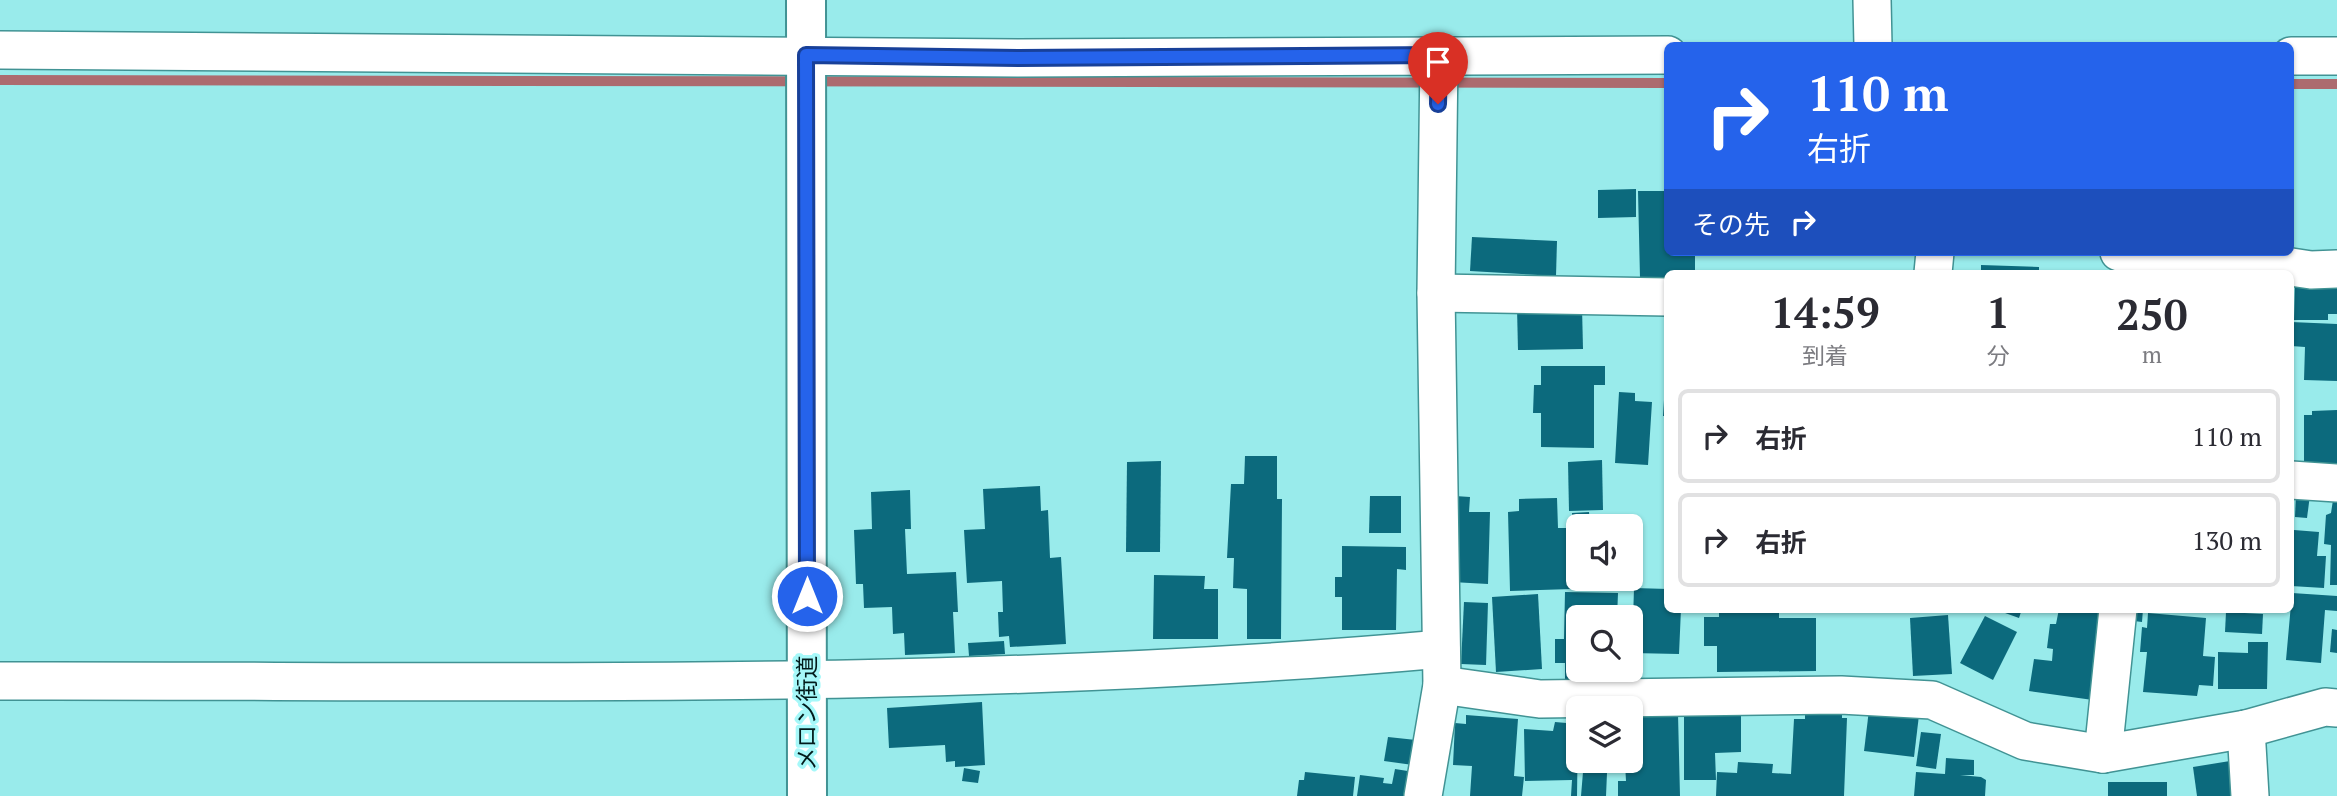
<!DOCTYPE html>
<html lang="ja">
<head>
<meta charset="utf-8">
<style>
	:root { --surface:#fff; --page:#f7f7f7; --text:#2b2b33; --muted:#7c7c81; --line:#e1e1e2 }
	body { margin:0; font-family:"PT Serif","Noto Sans JP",serif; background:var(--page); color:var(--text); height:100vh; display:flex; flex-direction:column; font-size:26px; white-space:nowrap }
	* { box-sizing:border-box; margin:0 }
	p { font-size:23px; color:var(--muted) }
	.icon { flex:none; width:38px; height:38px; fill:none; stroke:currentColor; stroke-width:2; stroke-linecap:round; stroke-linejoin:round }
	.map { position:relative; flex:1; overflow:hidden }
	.panel { position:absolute; left:1664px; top:270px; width:630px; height:343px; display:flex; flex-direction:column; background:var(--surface); border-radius:10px; box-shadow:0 2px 5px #0004 }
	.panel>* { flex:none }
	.banner { position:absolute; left:1664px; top:42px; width:630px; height:214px; border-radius:10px; box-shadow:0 2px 5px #0004; background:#2563eb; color:#fff; overflow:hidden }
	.buttons { position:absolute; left:1566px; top:514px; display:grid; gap:14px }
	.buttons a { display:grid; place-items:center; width:77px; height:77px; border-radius:10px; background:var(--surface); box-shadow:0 2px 5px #0004; font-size:35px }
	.pin { position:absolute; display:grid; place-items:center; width:60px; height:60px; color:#fff; margin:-72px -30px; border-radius:50% 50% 50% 0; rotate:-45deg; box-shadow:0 0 7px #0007 }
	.pin .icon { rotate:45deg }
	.me { position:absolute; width:77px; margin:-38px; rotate:0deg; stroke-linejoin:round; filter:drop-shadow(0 0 5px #0008) }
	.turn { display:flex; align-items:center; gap:24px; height:147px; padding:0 28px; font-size:32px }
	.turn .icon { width:91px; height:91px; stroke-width:2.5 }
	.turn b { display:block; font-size:49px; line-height:60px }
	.then { display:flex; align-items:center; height:66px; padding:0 28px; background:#0003; gap:14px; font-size:26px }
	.eta { display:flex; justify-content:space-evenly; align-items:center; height:119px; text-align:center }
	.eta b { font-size:42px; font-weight:700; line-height:49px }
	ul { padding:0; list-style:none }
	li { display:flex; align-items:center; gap:21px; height:94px; margin:0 14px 10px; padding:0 14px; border:4px solid var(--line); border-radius:10px }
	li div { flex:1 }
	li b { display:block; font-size:26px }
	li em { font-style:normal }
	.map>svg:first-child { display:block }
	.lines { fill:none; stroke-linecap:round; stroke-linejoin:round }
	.stream { stroke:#ac6b6f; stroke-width:10 }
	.building { fill:#0c6a7d }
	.street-casing { stroke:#419394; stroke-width:40 }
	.secondary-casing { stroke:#419394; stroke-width:42 }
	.street { stroke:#fff; stroke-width:37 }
	.secondary { stroke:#fff; stroke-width:38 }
	.route-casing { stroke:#184099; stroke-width:18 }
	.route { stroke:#2563eb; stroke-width:12 }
	.labels { text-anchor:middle; stroke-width:7; stroke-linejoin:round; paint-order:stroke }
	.street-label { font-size:23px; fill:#021b1b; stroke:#a6f8f9 }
</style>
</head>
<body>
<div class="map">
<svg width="2337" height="796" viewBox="0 0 2337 796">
	<rect width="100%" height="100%" fill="#99ebeb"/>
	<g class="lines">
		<g class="stream">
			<polyline points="0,80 1668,83"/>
			<polyline points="2291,84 2337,84"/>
		</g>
	</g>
	<g class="building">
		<polygon points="1636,189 1636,217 1598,218 1598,190"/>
		<polygon points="1638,191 1668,191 1668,252 1695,252 1695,273 1668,273 1668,279 1640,278"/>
		<polygon points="1472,237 1557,241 1556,276 1470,271"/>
		<polygon points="1981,265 2039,267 2039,273 1981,273"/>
		<polygon points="2295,282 2337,283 2337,314 2328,314 2328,320 2294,320"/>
		<polygon points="1582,307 1583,349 1518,350 1517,308"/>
		<polygon points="2291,322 2337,324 2337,381 2304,380 2305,347 2291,346"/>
		<polygon points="1541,366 1605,366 1605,385 1594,385 1594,448 1541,447 1541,413 1533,413 1534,385 1541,385"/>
		<polygon points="1665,384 1668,385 1668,416 1663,416"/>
		<polygon points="1619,392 1635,393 1635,401 1652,402 1648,465 1615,463"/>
		<polygon points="2337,410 2337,473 2304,473 2304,415 2312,415 2312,411"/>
		<polygon points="1245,456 1277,456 1277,499 1282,499 1281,639 1247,639 1247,589 1233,588 1234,558 1227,558 1231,484 1244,484"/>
		<polygon points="1602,460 1603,510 1569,511 1568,462"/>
		<polygon points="1161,461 1160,552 1126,552 1127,462"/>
		<polygon points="1040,486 1041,511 1048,510 1050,558 1061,557 1066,644 1010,647 1009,636 999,637 998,612 1003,612 1002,581 967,583 964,530 985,529 983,489"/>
		<polygon points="910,490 911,529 905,529 907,574 956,572 958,612 953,612 955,653 905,655 904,633 893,634 892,607 864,608 863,584 856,584 854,530 872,529 871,492"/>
		<polygon points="2296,494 2310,495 2307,518 2295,517"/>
		<polygon points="1370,496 1401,496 1401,533 1369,533"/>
		<polygon points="1455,496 1470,497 1469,512 1490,512 1488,584 1452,582"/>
		<polygon points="1557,498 1558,528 1571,528 1572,589 1510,591 1508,512 1519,511 1519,499"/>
		<polygon points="2333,500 2337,500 2337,585 2330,585 2331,545 2324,544 2326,515 2331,513"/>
		<polygon points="1589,512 1590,527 1578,527 1576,573 1572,513"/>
		<polygon points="2294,530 2319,532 2317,556 2326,556 2324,588 2291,586"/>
		<polygon points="1342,546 1406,547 1406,570 1397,569 1396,630 1342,630 1342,597 1335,597 1335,577 1342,577"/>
		<polygon points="1154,575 1205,576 1204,589 1218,589 1218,639 1153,639"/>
		<polygon points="1577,579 1608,579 1609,584 1577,586"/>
		<polygon points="1634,588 1668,589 1668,609 1681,609 1679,654 1632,653"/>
		<polygon points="1565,592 1618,593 1617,618 1578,618 1578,670 1617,670 1617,680 1565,680 1565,663 1555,663 1555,639 1564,639"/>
		<polygon points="2292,593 2337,596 2337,611 2325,610 2321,663 2286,660"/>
		<polygon points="1538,594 1542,669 1496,672 1492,597"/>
		<polygon points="1464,602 1488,603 1486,665 1461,664"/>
		<polygon points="1719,609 1779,609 1779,618 1816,618 1816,671 1717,672 1717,646 1704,646 1704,617 1719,617"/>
		<polygon points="1994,609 2022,609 2019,618"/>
		<polygon points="2059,609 2113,609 2100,701 2029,691 2034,659 2052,661 2053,649 2047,648 2050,624 2056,624"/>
		<polygon points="2135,609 2143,609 2142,622 2134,621"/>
		<polygon points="2226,612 2263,614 2262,634 2225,632"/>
		<polygon points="2148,613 2206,618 2203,656 2215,657 2213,686 2199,685 2197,696 2143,692 2147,652 2140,652 2142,627 2147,628"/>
		<polygon points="1948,615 1952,674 1913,676 1910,618"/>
		<polygon points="1985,616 2017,632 1993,680 1960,663"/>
		<polygon points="2332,629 2337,630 2337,653 2330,652"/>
		<polygon points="1004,641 1005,654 969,656 968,643"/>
		<polygon points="2248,642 2268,642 2267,689 2218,689 2218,652 2248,653"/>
		<polygon points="982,702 985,765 955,767 955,761 946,762 945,745 889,748 887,708"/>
		<polygon points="1805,709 1842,710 1842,718 1847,718 1844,796 1716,796 1717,772 1737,773 1738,762 1773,764 1772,773 1791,774 1794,719 1805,719"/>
		<polygon points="1869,710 1919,715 1914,757 1864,751"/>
		<rect x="1631" y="713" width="6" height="24"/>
		<polygon points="1678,714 1680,796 1618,796 1618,781 1626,781 1625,763 1633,763 1632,741 1641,741 1640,715"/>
		<polygon points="1741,714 1741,752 1715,753 1716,780 1684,780 1684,715"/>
		<polygon points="1466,715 1518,719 1514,776 1524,777 1522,796 1470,796 1472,766 1453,765 1455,723 1466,724"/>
		<polygon points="1555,722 1578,724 1577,796 1571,796 1572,780 1525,781 1524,729 1553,731"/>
		<polygon points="1921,732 1941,734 1936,769 1916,766"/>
		<polygon points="1388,737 1416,740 1413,765 1384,761"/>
		<polygon points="1946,758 1974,760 1974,775 1960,775 1981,777 1986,780 1985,796 1914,796 1916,772 1945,774"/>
		<polygon points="1588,761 1600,761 1600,773 1607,773 1606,796 1581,796 1583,772 1587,772"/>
		<polygon points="2230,761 2235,796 2197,796 2193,767"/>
		<polygon points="964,768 980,771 978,783 962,781"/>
		<polygon points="1395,769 1414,772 1414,796 1357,796 1360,775 1384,778 1383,783 1392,784"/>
		<polygon points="1305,772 1355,777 1353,796 1297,796 1299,780 1304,780"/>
		<rect x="2108" y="782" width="59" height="14"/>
	</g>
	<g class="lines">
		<defs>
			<g id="street">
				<polyline points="1872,0 1873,46"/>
				<polyline points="0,50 1018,58 1668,55"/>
				<polyline points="2291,56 2337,56"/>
				<polyline points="2119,252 2210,255 2311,270 2337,269"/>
				<polyline points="1933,273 1935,252"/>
				<polyline points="1436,293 1668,297"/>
				<polyline points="2291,480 2337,483"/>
				<path d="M0,681c480,-1 963,11 1441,-32"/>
				<polyline points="1442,685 1540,699 1841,695 1932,700 2025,741 2103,754 2246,729 2325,707 2337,708"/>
				<polyline points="2246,729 2250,796"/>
				<polyline points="2103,754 2118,609"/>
				<polyline points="1423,796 1442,685 1436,293 1439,56"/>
			</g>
			<polyline id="secondary" points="806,0 807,796"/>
		</defs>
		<use href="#street" class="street-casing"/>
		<use href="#secondary" class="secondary-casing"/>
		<use href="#street" class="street"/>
		<use href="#secondary" class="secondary"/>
	</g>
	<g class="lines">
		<defs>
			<polyline id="route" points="807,596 806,55 1018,58 1439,55 1438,104"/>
		</defs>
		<use href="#route" class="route-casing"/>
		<use href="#route" class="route"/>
	</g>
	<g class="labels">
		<g class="street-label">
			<text transform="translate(807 713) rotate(-90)" y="8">メロン街道</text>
		</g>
	</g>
</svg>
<div class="buttons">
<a><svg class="icon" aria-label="sound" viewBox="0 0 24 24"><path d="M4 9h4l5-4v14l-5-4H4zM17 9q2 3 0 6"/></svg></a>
<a><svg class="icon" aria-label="search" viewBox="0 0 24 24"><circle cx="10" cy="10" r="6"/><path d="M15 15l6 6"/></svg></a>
<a><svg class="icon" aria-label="layers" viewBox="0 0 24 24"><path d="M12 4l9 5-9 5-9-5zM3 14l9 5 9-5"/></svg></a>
</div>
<div class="pin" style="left:1438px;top:104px;background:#d93025"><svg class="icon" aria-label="arrive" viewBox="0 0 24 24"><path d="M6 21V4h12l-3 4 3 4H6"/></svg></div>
<svg class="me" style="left:807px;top:596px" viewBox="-20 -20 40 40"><circle r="17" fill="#2563eb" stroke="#fff" stroke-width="3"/><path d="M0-11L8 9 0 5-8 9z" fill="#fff"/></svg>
<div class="banner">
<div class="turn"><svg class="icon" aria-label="right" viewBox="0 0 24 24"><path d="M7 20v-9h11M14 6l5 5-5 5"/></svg><div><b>110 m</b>右折</div></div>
<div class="then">その先<svg class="icon" aria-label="right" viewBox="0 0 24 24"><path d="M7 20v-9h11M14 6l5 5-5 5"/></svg></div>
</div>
<section class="panel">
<div class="eta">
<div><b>14:59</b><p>到着</p></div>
<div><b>1</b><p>分</p></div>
<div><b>250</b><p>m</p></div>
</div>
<ul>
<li><svg class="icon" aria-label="right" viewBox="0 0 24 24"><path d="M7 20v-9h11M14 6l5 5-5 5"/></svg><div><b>右折</b></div><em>110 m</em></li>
<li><svg class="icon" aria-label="right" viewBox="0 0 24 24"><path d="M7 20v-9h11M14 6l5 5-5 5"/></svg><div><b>右折</b></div><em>130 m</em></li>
</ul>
</section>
</div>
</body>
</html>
